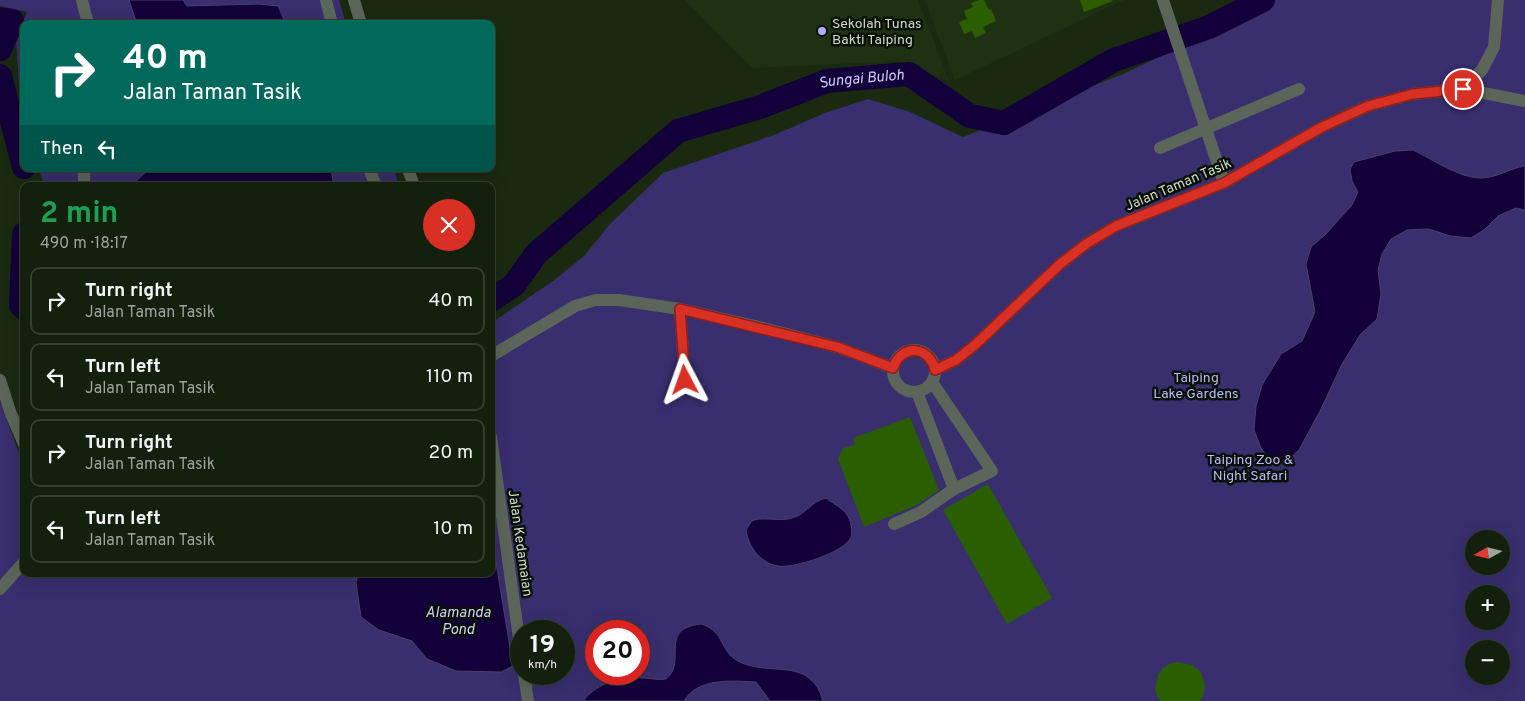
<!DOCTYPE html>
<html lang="en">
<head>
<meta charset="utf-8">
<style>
	:root { --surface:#13200d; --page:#1c2816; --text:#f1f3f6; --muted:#9da39d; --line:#323e2e }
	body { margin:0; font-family:Overpass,sans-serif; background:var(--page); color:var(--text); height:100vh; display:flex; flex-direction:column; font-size:19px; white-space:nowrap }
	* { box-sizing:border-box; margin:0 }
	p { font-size:16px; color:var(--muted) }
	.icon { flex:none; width:28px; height:28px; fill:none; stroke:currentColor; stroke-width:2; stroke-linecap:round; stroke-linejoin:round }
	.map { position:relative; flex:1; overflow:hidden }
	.panel { position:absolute; left:20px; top:182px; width:475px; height:395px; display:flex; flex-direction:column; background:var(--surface); border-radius:10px; box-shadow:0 5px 20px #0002,0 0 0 1px var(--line) }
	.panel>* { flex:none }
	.banner { position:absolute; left:20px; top:20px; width:475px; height:152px; border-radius:10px; box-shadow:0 5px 20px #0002,0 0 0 1px var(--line); background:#00695c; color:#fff; overflow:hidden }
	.needle { width:32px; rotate:262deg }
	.controls { position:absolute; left:1465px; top:530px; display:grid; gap:10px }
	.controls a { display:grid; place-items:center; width:45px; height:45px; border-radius:50%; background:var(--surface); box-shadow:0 5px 20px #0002,0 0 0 1px var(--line); font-size:25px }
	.speed { position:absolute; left:510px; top:620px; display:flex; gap:10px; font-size:25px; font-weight:700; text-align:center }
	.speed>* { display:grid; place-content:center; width:65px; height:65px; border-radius:50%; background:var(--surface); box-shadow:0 5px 20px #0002,0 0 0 1px var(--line); line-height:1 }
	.speed small { font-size:12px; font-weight:400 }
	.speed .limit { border:8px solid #d22; background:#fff; color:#111 }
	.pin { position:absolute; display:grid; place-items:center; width:42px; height:42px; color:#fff; margin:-21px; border:2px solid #fff; border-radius:50%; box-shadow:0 1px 5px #0007 }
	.me { position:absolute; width:55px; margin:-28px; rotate:356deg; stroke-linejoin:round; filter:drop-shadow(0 0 4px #0008) }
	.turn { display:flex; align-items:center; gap:18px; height:105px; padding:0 20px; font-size:22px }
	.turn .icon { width:65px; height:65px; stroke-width:2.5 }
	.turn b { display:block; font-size:35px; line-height:42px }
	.then { display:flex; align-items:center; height:48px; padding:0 20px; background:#0003; gap:10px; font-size:19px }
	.round { display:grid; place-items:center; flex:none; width:52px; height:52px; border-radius:26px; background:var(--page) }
	.overview { display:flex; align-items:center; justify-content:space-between; height:85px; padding:0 20px }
	h1 { font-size:30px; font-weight:700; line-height:38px; color:#1e9e55 }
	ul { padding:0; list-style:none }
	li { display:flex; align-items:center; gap:15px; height:68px; margin:0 10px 8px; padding:0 10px; border:2px solid var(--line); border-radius:10px }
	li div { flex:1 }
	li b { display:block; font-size:19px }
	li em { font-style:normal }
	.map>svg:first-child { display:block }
	.built { fill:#1e3213 }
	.green { fill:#392e6e; fill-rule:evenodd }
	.water { fill:#13003a; stroke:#4b4165 }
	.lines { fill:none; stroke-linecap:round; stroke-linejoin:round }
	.river { stroke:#13003a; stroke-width:24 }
	.building { fill:#2b5e01 }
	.minor { stroke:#5c6559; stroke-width:12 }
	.route-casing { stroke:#8d1f18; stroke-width:12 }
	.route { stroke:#d93025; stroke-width:9 }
	.poi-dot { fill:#b3adf9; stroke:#091006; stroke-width:2 }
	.labels { text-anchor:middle; stroke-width:5; stroke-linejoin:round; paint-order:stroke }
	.poi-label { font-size:14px; fill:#cfdaca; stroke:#091006; text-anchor:start }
	.street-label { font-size:14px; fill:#cfdaca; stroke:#091006 }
	.park-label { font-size:14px; fill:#bdb8fb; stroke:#091006 }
	.water-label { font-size:15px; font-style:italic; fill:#d0cefb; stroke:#091006 }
</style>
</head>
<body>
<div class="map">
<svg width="1525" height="701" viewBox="0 0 1525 701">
	<rect width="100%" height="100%" fill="#192a11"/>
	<g class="built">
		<polygon points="685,0 918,0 949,81 897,61 752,68"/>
		<polygon points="925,0 1124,0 955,80"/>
	</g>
	<g class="green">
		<polygon points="0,0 339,0 346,24 24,24 24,117 20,104 16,39 27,12 0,6"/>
		<path d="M1273,0h252v701h-1525v-300l20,55 4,31v87h467v-251l62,-42 31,-25 26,-32 53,-51 111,-38 51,-22 43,-14 42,13 53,25 160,-63 140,-66zM1474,539h27v27h-27zM1474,594h27v27h-27zM521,631h43v43h-43zM596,631h43v43h-43zM1474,649h27v27h-27z"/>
		<polygon points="39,169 394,169 399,186 44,186"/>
	</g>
	<g class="water">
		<polygon points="129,0 183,0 187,6 259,4 278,6 286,24 137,24"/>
		<path d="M1413,150c19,9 46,28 68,28 16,0 29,-10 44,-12v44l-9,-2 -18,8 -13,13 -14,9 -21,-2 -21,-7 -22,1 -16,9 -9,15 -4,16 3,24 -4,25 -17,16 -18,29 -22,47 -21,39 -12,11h-16l-10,-13 -7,-18 2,-24 6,-21 19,-31 21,-13 13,-29 -9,-48 5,-17 14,-12 27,-30 6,-13 -6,-11 -2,-12 4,-7 41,-11z"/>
		<polygon points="149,169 331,169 334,186 131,186"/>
		<path d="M826,498c6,5 17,10 21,17 4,5 6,16 4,22 -5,15 -58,32 -73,29 -18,-3 -29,-19 -32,-35 1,-3 4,-8 6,-10 7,-5 29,1 40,-3 13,-3 20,-17 34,-20z"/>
		<polygon points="491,532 513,666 501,672 456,671 427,659 412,641 379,630 361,617 356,583 358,574 491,574"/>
		<path d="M701,624c25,7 17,29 41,39 31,13 69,-6 81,38h-53l-14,-19c-23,-1 -58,-5 -72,19h-101c16,-20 39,-24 63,-23 7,1 13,2 20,1 22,-17 -9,-50 35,-55z"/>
	</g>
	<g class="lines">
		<g class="river">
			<polyline points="0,19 12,21 0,49"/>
			<polyline points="0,76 24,167"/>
			<polyline points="24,234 21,305 24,308"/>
			<path id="s1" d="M491,300l23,-15 22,-31 142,-123 82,-24 67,-26 82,-7 61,42 34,7 110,-63 95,-33 54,-27"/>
		</g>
	</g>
	<g class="building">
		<polygon points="979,0 984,0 989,10 991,9 996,21 983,27 986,33 975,38 972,31 964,34 959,22 967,19 964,11 973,7 971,3"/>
		<polygon points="1080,0 1112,0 1113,1 1084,12"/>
		<polygon points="910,417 939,490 917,505 864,527 838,459 843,448 855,445 853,438"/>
		<polygon points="988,484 1052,598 1007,624 943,510"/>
		<polygon points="1177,662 1192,665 1199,670 1203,678 1205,686 1204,694 1200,701 1160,701 1158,698 1155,690 1158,675 1163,668 1169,664"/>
	</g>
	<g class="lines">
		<g class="minor">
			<polyline points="82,0 88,24"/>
			<polyline points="326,0 332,24"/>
			<polyline points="354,0 361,24"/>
			<polyline points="1163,0 1224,183"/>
			<polyline points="1463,89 1482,70 1494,47 1498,0"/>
			<polyline points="1160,148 1299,89"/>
			<polyline points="84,169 84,186"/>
			<polyline points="369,169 376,186"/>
			<polyline points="408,169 414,186"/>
			<polyline points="680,309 685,380"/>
			<circle cx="914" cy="371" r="21"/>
			<polyline points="491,356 575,306 596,300 619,300 680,309 763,328 837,347 893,368"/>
			<polyline points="935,370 956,360 976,344 1059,265 1086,244 1116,226 1224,183 1322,127 1368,106 1413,94 1463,89 1525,101"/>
			<polyline points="0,380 11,414 24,444"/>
			<polyline points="932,382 992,471 954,489"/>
			<polyline points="491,437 521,653"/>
			<polyline points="894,524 921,512 954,489 917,392"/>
			<polyline points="0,589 24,562"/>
			<polyline points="524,674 528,701"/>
		</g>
	</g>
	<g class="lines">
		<defs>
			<path id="route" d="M685,380l-5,-71 157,38 56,21c8,-24 36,-23 42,2l21,-10 20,-16 83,-79 27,-21 30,-18 108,-43 98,-56 46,-21 45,-12 50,-5"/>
		</defs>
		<use href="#route" class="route-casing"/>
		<use href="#route" class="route"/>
	</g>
	<circle class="poi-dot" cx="822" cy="31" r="5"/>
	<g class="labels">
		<g class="poi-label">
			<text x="832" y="28">Sekolah Tunas<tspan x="832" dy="16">Bakti Taiping</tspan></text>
		</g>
		<g class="street-label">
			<text transform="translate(1178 184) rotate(-23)" y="5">Jalan Taman Tasik</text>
			<text transform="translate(521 543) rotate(82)" y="5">Jalan Kedamaian</text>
		</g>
		<g class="park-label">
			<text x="1196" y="382">Taiping<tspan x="1196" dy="16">Lake Gardens</tspan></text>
			<text x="1250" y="464">Taiping Zoo &amp;<tspan x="1250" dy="16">Night Safari</tspan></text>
		</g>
		<g class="water-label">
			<text dy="5" stroke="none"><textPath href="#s1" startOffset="445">Sungai Buloh</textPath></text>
			<text x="458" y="617">Alamanda<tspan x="458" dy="17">Pond</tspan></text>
		</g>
	</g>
</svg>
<div class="controls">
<a><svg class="needle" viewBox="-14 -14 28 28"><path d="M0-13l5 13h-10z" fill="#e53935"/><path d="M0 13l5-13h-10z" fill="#9da39d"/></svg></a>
<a>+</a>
<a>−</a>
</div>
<div class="speed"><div>19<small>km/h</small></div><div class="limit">20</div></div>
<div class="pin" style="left:1463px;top:89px;background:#d93025"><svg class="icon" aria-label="arrive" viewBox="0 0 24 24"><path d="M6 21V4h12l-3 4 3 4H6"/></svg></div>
<svg class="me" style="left:685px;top:380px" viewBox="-20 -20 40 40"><path d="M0-17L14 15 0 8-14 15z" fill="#d93025" stroke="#fff" stroke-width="4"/></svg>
<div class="banner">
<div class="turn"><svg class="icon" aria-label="right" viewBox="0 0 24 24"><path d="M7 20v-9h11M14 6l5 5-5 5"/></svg><div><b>40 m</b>Jalan Taman Tasik</div></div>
<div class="then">Then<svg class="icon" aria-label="left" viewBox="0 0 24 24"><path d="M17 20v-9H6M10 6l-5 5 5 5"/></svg></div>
</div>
<section class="panel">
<div class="overview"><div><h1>2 min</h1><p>490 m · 18:17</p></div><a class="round" style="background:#d93025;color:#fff"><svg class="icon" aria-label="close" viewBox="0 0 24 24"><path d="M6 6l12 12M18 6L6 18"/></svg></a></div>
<ul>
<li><svg class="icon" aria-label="right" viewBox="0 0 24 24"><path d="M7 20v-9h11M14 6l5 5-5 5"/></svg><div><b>Turn right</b><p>Jalan Taman Tasik</p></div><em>40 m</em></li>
<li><svg class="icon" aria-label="left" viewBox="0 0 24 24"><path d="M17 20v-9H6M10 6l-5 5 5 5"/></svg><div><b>Turn left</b><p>Jalan Taman Tasik</p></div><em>110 m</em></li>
<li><svg class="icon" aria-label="right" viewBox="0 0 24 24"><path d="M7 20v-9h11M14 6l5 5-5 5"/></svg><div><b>Turn right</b><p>Jalan Taman Tasik</p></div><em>20 m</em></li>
<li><svg class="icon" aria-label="left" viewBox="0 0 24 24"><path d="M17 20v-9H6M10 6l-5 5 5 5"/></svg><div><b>Turn left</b><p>Jalan Taman Tasik</p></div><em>10 m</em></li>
</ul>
</section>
</div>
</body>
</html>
